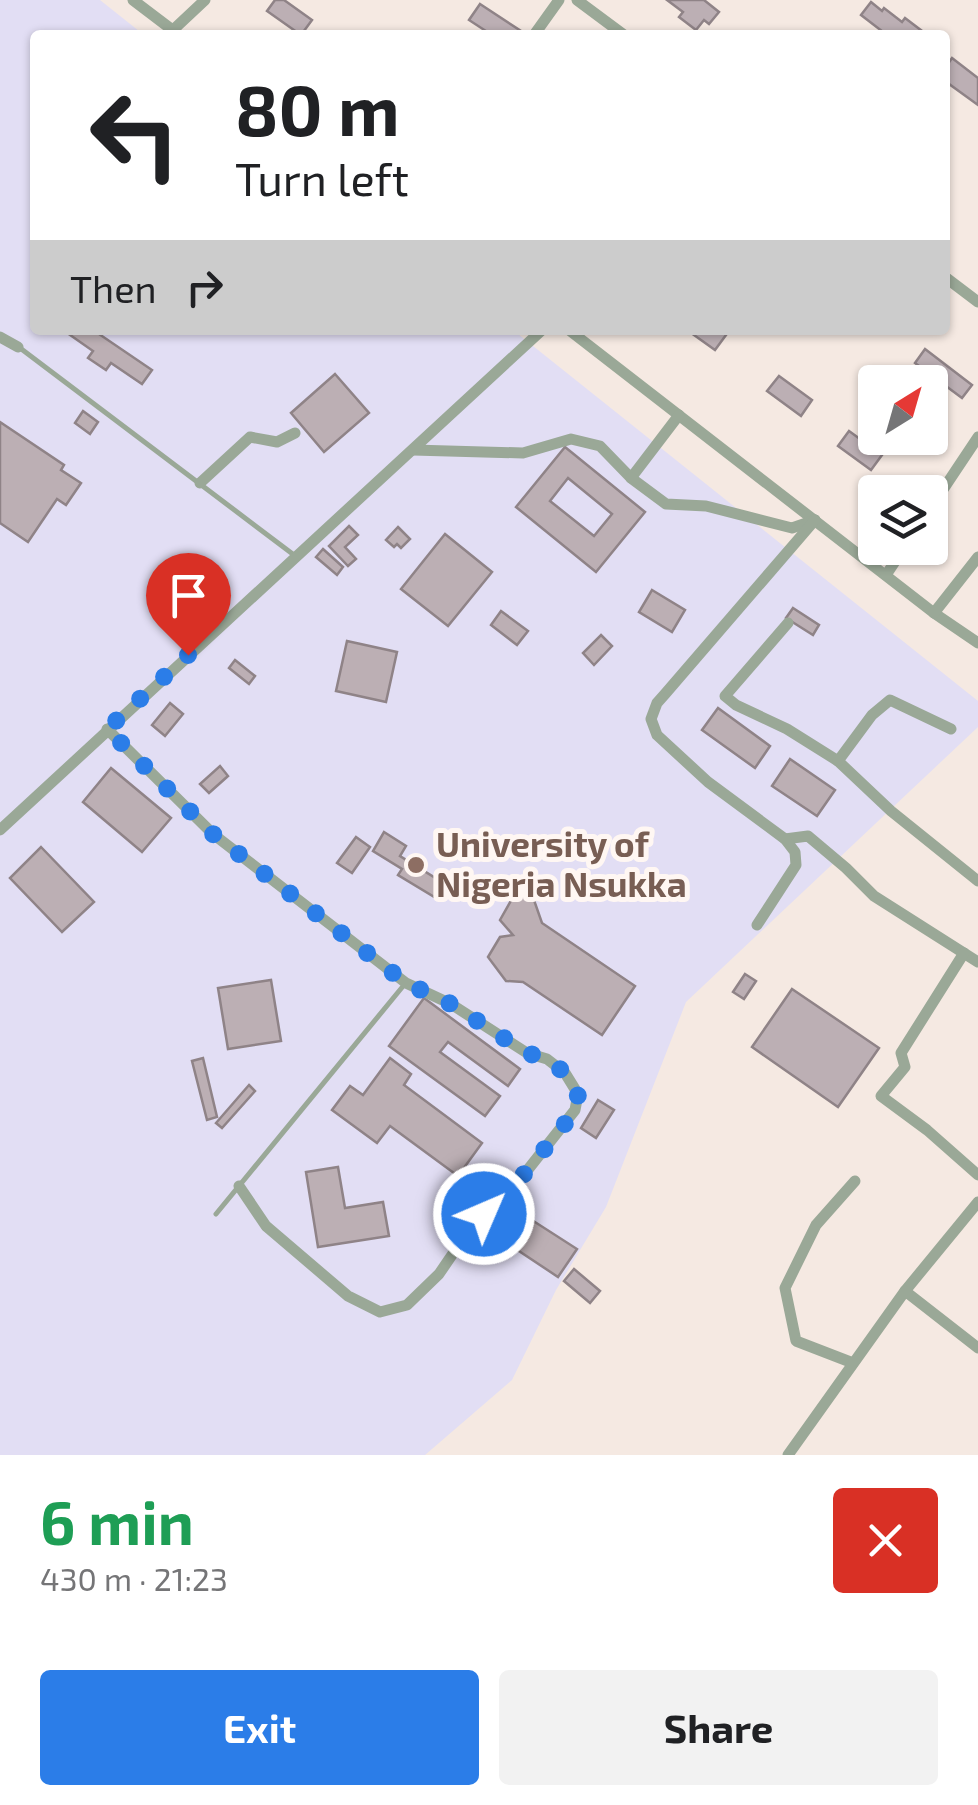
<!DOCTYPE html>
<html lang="en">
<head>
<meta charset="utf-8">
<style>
	:root { --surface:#fff; --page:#f2f2f2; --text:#202124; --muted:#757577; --accent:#2b7de8 }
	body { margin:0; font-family:"Exo 2",sans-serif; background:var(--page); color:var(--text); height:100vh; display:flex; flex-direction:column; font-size:38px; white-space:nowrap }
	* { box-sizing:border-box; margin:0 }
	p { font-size:32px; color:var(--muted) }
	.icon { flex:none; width:55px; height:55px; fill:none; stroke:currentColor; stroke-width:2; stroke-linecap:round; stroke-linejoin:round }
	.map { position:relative; height:1455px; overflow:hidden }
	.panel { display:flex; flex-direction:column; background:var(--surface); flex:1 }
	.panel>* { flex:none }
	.guide { position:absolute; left:30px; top:30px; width:920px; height:305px; border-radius:10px; box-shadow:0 2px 8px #0004; background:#fff; color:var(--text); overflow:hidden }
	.needle { width:65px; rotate:37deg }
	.tools { position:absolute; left:858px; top:365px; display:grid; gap:20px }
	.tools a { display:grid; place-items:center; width:90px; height:90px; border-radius:10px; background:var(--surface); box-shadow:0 2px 8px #0004; font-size:50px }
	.pin { position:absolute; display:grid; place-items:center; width:85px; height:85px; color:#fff; margin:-102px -42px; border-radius:50% 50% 50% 0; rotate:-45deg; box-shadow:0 0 10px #0007 }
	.pin .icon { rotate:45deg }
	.me { position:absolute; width:110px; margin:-55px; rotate:45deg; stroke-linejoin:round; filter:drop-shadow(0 0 8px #0008) }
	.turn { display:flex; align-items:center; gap:35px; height:210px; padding:0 40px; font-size:45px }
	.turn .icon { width:130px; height:130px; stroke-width:2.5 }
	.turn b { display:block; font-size:70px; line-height:85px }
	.then { display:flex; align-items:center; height:95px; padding:0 40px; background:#0003; gap:20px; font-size:38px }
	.round { display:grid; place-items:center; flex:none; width:105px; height:105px; border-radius:10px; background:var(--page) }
	.head { display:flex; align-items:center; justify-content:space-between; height:170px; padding:0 40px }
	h1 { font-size:60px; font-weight:700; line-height:75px; color:#1e9e55 }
	.action { display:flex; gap:20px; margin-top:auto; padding:20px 40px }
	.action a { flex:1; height:115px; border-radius:10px; background:var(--accent); color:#fff; font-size:40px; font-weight:700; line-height:115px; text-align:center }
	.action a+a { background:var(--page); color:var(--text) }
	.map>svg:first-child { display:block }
	.education { fill:#e2def4 }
	.building { fill:#bcafb4; stroke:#8f8387; stroke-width:2.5; fill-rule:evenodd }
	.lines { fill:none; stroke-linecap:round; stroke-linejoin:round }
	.service { stroke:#9aa897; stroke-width:5 }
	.minor { stroke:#9aa897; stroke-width:11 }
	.route { stroke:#2b7de8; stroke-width:18; stroke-dasharray:0 32.4 }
	.education-dot { fill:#8d6e63; stroke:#fff7f3; stroke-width:4 }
	.labels { text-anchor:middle; stroke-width:10; stroke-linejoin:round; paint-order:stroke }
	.education-label { font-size:35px; font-weight:bold; fill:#785e54; stroke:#fff7f3; text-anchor:start }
</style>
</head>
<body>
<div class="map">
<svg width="978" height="1455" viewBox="0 0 978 1455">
	<rect width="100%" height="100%" fill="#f5e9e2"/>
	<polygon class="education" points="0,0 100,0 144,35 35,35 35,330 513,330 978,701 978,727 686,1002 606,1207 556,1290 512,1380 425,1455 0,1455"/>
	<g class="building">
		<polygon points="275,0 284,0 312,20 301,35 267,11"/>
		<polygon points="667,0 704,0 719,12 709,24 704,20 696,30 679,17 683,12"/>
		<polygon points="871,2 882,11 884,8 902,22 905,18 922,31 918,35 887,35 861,15"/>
		<polygon points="480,4 521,31 519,35 492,35 469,20"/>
		<polygon points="952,58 978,78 978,105 945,81 945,68"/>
		<polygon points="63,330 102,330 99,334 152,370 142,384 111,363 106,370 88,358 93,351"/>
		<polygon points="687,330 719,330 726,335 715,350"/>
		<polygon points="925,349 972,385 962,398 915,363"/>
		<polygon points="335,374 369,413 324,452 291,413"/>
		<polygon points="779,376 812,400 801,416 767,391"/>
		<polygon points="83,411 98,422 90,434 75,423"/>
		<polygon points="0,422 64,465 61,470 81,483 66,505 57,499 28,542 0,523"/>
		<polygon points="849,431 882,455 871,470 838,446"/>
		<path d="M565,447l80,65 -49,60 -80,-65zM568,478l44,36 -18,22 -44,-35z"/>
		<polygon points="349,526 358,535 345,547 356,559 348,566 329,546"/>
		<polygon points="398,527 410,539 401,548 397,544 394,547 386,540"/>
		<polygon points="445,534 492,572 448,626 401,589"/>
		<polygon points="323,549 343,567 337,575 316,557"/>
		<polygon points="652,590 685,610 672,632 639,612"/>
		<polygon points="793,608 819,625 813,635 786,618"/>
		<polygon points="501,611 528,631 517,645 491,625"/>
		<polygon points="601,635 612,646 594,665 583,653"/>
		<polygon points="347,641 397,652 386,702 336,691"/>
		<polygon points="235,660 255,676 249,684 229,668"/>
		<polygon points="170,703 183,714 165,736 152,725"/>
		<polygon points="718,708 770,746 755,768 702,730"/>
		<polygon points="790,759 835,790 817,816 772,786"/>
		<polygon points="220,766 228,776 209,793 200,784"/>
		<polygon points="111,768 171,818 142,852 83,802"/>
		<polygon points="384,832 406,846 400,856 445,884 436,898 398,875 402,869 373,851"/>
		<polygon points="356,837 370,847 352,873 337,863"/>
		<polygon points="41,847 94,902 62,932 10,878"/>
		<polygon points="517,890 534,900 542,923 635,986 602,1035 523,982 506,981 488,957 500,937 513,935 500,920"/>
		<polygon points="745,974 756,981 744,999 733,992"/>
		<polygon points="271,980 281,1041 228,1049 218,988"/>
		<polygon points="792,989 879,1048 838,1107 752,1047"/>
		<polygon points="424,998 520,1069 508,1086 448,1042 440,1052 500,1096 485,1116 389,1046"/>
		<polygon points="203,1058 217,1117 207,1120 192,1061"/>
		<polygon points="390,1058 411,1074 404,1085 482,1143 458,1176 390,1126 377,1143 332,1110 350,1086 363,1095"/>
		<polygon points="249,1085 255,1091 222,1128 216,1123"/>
		<polygon points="598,1100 614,1110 596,1138 581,1128"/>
		<polygon points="338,1167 345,1208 383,1202 389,1236 318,1247 306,1172"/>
		<polygon points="510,1206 577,1249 558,1277 492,1233"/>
		<polygon points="574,1269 600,1291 590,1303 564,1281"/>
	</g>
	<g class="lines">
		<g class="service">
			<polyline points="20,348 294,555"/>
			<polyline points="216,1214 404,985"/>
		</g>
		<g class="minor">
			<polyline points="133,0 179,35"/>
			<polyline points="577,0 624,35"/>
			<polyline points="173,30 205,0"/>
			<polyline points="534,35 559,0"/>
			<polyline points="945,277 978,302"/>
			<polyline points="569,330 934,613 978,643"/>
			<polyline points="0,337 18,347"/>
			<polyline points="413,450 523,453 571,439 600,446 631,478 679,415"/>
			<polyline points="631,478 666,504 706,506 792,528 815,520"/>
			<polyline points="200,483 250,437 277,442 295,433"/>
			<polyline points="930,509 978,437"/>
			<polyline points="886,575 904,548"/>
			<polyline points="934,613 978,557"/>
			<polyline points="788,623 725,696 736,705 787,729 838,761 891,811 978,881"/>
			<polyline points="107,729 213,834 406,983 451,1004 527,1053 547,1059 565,1073 578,1094 575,1110 526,1172 498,1198 469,1230 439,1274 407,1305 380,1312 348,1296 266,1226 239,1186"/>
			<polyline points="838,761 872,715 890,700 951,729"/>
			<polyline points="0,830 542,330"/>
			<polyline points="785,839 808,836 846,868 874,896 978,962"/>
			<polyline points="757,925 796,865 795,852 785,839 708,782 657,735 651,719 657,703 665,694 815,520"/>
			<polyline points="964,953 901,1053 905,1067 881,1096 927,1130 978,1175"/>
			<polyline points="905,1291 978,1202"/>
			<polyline points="853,1363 796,1341 785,1288 816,1225 855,1181"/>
			<polyline points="788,1455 905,1291 978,1348"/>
		</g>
	</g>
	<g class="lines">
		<polyline class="route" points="188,655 107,729 213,834 406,983 451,1004 527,1053 547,1059 565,1073 578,1094 576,1110 526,1172 484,1214"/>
	</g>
	<circle class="education-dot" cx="416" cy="865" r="10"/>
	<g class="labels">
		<g class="education-label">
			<text x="436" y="857">University of<tspan x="436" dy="40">Nigeria Nsukka</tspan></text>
		</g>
	</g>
</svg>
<div class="tools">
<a><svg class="needle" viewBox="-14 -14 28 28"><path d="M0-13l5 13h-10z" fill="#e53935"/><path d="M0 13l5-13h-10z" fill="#757577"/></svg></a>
<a><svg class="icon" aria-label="layers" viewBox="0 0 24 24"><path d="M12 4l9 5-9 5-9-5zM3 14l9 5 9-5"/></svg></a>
</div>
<div class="pin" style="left:188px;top:655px;background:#d93025"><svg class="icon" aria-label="arrive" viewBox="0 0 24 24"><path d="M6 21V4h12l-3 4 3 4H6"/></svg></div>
<svg class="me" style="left:484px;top:1214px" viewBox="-20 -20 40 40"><circle r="17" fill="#2b7de8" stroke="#fff" stroke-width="3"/><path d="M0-11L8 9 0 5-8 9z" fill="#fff"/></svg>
<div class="guide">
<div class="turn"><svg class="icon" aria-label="left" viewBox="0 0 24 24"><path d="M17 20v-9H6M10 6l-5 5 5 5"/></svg><div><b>80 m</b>Turn left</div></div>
<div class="then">Then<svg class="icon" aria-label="right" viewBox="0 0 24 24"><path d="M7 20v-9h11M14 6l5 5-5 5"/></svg></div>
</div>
</div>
<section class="panel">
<div class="head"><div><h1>6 min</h1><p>430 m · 21:23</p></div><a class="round" style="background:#d93025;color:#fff"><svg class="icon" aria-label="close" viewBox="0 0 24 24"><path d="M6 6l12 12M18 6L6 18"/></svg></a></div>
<div class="action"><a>Exit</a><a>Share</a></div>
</section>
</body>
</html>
